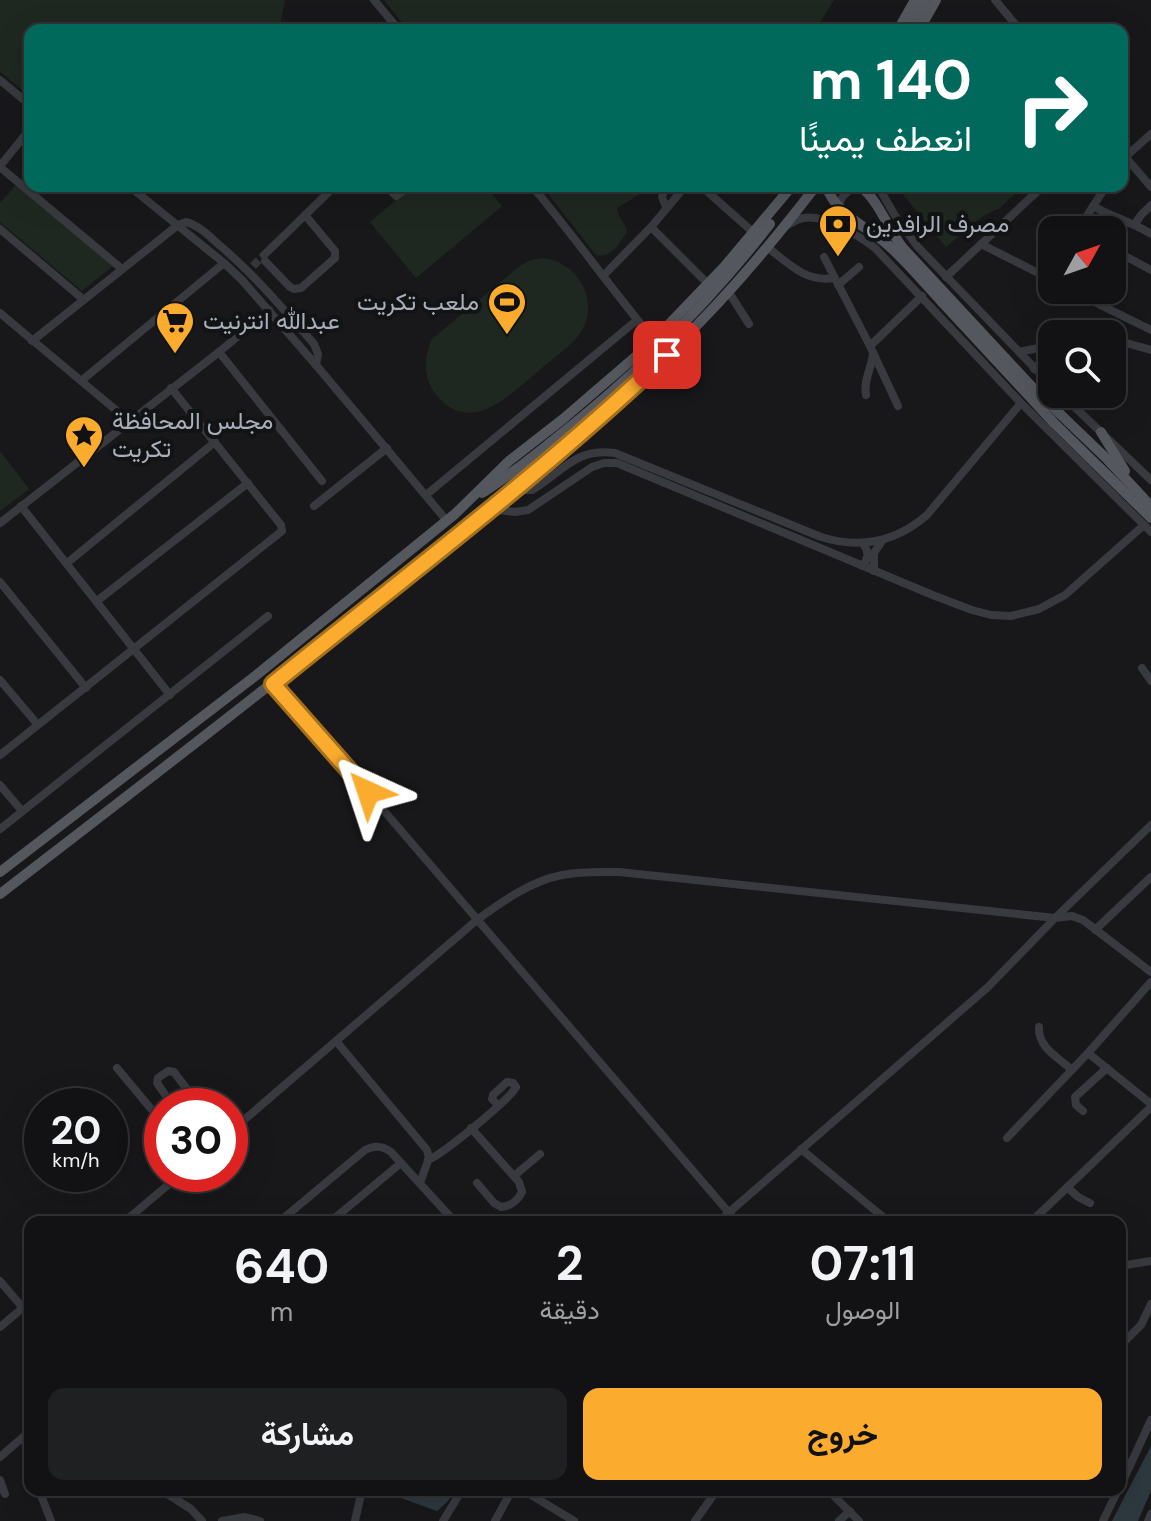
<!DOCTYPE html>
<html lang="ar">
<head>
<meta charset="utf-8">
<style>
	:root { --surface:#121214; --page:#1f2022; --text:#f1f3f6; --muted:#9c9ea0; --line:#313234; --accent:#fbac2e }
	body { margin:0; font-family:"DM Sans",Vazirmatn,sans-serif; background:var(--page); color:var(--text); direction:rtl; height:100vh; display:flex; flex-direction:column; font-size:30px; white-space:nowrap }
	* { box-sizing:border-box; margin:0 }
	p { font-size:26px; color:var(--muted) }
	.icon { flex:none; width:44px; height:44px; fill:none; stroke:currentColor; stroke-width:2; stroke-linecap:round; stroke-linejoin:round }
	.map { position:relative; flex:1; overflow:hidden; direction:ltr }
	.drawer { position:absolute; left:24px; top:1216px; width:1102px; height:280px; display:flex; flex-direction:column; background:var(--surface); border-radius:16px; box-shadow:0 8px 32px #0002,0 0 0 2px var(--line); direction:rtl }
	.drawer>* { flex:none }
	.hud { position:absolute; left:24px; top:24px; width:1104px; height:168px; border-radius:16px; box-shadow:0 8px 32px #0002,0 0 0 2px var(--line); direction:rtl; background:#00695c; color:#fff; overflow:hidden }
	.needle { width:52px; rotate:50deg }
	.tools { position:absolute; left:1038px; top:216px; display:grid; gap:16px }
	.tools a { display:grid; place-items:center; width:88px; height:88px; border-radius:16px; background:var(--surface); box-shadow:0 8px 32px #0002,0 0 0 2px var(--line); font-size:40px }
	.speed { position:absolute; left:24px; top:1088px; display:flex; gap:16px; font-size:40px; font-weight:700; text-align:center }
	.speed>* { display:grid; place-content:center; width:104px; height:104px; border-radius:50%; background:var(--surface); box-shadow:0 8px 32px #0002,0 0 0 2px var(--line); line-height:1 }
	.speed small { font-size:20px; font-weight:400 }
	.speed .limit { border:12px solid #d22; background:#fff; color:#111 }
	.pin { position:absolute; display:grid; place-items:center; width:68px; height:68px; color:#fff; margin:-34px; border-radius:16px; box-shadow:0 4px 12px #0006 }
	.me { position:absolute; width:88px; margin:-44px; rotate:318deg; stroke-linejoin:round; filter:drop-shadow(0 0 6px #0008) }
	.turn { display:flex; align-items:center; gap:28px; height:168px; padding:0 24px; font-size:36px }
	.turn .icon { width:104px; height:104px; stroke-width:2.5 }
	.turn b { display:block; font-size:56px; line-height:68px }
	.eta { display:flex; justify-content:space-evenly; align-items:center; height:136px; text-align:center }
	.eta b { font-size:48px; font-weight:700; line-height:56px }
	.button { display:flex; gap:16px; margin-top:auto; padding:16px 24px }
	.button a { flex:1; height:92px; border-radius:16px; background:var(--accent); color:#111; font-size:32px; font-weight:700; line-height:92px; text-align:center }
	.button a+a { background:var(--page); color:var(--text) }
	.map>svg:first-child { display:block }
	.green { fill:#1f2820 }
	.water { fill:#2d383f }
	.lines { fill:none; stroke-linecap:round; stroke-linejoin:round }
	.minor-tunnel { stroke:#35363a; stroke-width:8; stroke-dasharray:8 4; stroke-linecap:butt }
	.minor { stroke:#383a3f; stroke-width:8 }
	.major { stroke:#54575e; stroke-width:10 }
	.major-bridge { stroke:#54575e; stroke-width:10 }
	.route-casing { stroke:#a3701e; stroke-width:20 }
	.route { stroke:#fbac2e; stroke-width:14 }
	.labels { text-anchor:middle; stroke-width:8; stroke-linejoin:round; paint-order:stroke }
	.poi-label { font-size:24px; fill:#a9afba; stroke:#121315; text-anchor:start }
</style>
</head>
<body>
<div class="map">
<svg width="1151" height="1521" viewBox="0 0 1151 1521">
	<rect width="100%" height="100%" fill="#18181a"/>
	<g class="green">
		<polygon points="0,0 285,0 279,30 30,30 30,96 0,72"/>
		<polygon points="384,0 834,0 815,30 408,30"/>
		<polygon points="16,185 113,266 82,291 0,222 0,203"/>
		<polygon points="413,186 485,186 502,206 416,278 370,222"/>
		<path d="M542,186h111l-36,22c0,10 9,14 10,24 -7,11 -16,27 -31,23z"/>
		<polygon points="896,186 1023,186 1000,208 983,216 946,247"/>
		<path d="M542,258c35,3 58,42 40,72 -8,15 -28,27 -40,38 -31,25 -72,72 -108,24 -11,-16 -10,-37 -2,-53l89,-74 10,-5z"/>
		<polygon points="0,451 29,489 0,511"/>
	</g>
	<g class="water">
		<polygon points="1151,1446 1151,1491 1138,1521 1112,1521"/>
		<polygon points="379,1490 455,1490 448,1501 437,1511"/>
	</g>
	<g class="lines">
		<g class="minor-tunnel">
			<polyline points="253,266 264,255"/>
			<polyline points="368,792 385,812"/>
		</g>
		<g class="minor">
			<polyline points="374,0 399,30"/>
			<polyline points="995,0 1020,30"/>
			<polyline points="0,80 30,105"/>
			<polyline points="1122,153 1151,187"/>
			<polyline points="1122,160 1151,134"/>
			<polyline points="0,166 30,129"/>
			<polyline points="0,167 122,269"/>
			<polyline points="129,186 224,263 242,280 316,365 447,521"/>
			<polyline points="386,186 396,196 410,186"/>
			<path d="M532,186c42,50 80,104 122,154"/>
			<polyline points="665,186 662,197 666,207"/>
			<polyline points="701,186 754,233"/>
			<polyline points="878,186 894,214 917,246 1052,386"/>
			<polyline points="536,191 568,186"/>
			<path d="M1093,206c20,12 38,15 58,28"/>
			<polyline points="1135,224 1141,215 1151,205"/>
			<path d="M786,226c5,-3 11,-7 17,-8 22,-4 56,18 72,30l146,155 130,129"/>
			<polyline points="651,227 708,284"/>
			<path d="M850,228c-18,-14 -14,-32 7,-42"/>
			<polyline points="0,229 84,300"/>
			<polyline points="1078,230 1106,186"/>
			<polyline points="981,244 1052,280"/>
			<path d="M767,247c21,16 39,36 67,31"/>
			<polyline points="1112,249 1151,270"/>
			<polyline points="264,255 335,186"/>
			<polyline points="824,257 870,346 898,406"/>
			<polyline points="265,261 290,287 294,289 301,288 335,258 335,251 305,215"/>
			<polyline points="603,276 651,227 683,189 683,186"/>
			<polyline points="946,277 1043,186"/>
			<polyline points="838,285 859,267"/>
			<polyline points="1070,290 1151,330"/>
			<polyline points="728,291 749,324"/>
			<polyline points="0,313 129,421"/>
			<polyline points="1112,339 1151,350"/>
			<path d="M32,341l146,-116 8,-3c12,3 22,13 31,21 36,30 66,66 97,101l4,10 -2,11"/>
			<polyline points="870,346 922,296"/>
			<polyline points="219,352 322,481"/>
			<polyline points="1019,352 1052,345"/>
			<polyline points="1034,369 1052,352"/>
			<polyline points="81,381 224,263"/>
			<polyline points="1061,394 1151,480"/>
			<path d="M866,395c-3,-15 6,-27 7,-42"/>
			<path d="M517,486l6,4h9c31,-18 42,-42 83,-37l206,84c39,12 75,5 106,-22l94,-112"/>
			<polyline points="426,495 637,320"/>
			<polyline points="21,506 170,695"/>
			<polyline points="314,506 387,448"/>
			<polyline points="490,509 515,512 528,510 592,467 604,463 617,463 935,596 972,610 991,615 1011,616 1039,609 1065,595 1144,525"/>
			<polyline points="0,523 219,352 269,310"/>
			<polyline points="67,563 215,442"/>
			<path d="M862,566c7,-7 7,-15 1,-22"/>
			<polyline points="874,571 874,553 882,541"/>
			<polyline points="0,582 86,688"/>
			<polyline points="97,601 248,483"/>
			<polyline points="1142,668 1151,681"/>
			<polyline points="0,680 38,725"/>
			<polyline points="273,684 368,792"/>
			<polyline points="0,755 282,531 281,525 171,388"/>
			<polyline points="0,785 22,811"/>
			<polyline points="385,812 737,1222"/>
			<polyline points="0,829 268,616"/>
			<polyline points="1095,930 1151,877"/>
			<path d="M1039,1027c-1,21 19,30 33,43"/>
			<polyline points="336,1041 427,1150 429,1158 420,1183"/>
			<polyline points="1088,1053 1151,1104"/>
			<polyline points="117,1068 162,1122"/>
			<polyline points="173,1106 157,1083 158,1078 168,1071 174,1072 189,1092 189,1099 181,1106"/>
			<polyline points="1083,1111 1076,1105 1075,1097 1107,1068"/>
			<path d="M471,1128l48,54 3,10c-3,7 -12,15 -21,15l-7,-4 -17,-20"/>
			<path d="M230,1132l248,-213c25,-18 53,-38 84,-44 19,-4 38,-3 57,-3l436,46 96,-93"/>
			<polyline points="1007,1138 1088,1053 1151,982"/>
			<polyline points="801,1149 889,1222"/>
			<path d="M428,1160c15,-6 81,-60 88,-73l-3,-4 -6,-1 -14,13 -1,4 6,6"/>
			<polyline points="514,1176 540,1154"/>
			<polyline points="1067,1187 1078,1197 1090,1203"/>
			<polyline points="124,1222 181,1174"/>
			<path d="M279,1222l86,-72c9,-5 18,-4 26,2l64,70"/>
			<polyline points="330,1222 401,1163"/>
			<polyline points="718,1222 988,987 1055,918 1072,916 1083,920 1151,972"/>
			<polyline points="1031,1222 1151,1107"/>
			<polyline points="1120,1266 1151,1261"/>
			<polyline points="0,1281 23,1308"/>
			<polyline points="0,1327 30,1302"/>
			<polyline points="1120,1346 1141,1325 1151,1304"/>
			<polyline points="0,1457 30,1431"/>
			<polyline points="0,1480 5,1494"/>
			<polyline points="1120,1487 1151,1420"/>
			<polyline points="39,1490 51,1521"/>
			<polyline points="161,1490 191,1509 202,1521"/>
			<polyline points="523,1490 574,1521"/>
			<polyline points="828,1490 859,1521"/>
			<polyline points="222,1521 245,1517 260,1521"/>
			<polyline points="355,1521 362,1490"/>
			<polyline points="443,1521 462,1490"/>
			<polyline points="495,1521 512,1490"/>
			<polyline points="695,1521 717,1490"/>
			<polyline points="839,1521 850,1511"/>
			<polyline points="1103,1521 1118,1490"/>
			<polyline points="1148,1521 1151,1514"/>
		</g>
		<g class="major">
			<polyline points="898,30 915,0"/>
			<polyline points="908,30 925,0"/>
			<polyline points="919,30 936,0"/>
			<path d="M860,186c19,15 27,41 42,61l131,141 74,71 44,47"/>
			<polyline points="942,302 1054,423 1151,518"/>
			<polyline points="1101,432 1125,471"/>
			<path d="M482,493c26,-16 49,-35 73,-54 80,-63 153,-135 215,-215"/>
			<polyline points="0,872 254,677 455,514 509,461 563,419 649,345 724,267 792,186"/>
			<path d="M0,894c139,-107 278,-214 415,-325 89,-72 180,-143 262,-224 51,-49 96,-103 139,-159"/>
		</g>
		<path class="major-bridge" d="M826,186c11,30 41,40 63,60 19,17 36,38 53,56"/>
	</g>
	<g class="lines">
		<defs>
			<path id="route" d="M368,792l-95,-108c133,-108 270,-211 394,-329"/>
		</defs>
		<use href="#route" class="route-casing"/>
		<use href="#route" class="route"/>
	</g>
	<defs>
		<symbol id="bank-pin" viewBox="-11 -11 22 30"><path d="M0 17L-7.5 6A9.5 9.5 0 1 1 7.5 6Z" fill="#fbac2e" stroke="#121315"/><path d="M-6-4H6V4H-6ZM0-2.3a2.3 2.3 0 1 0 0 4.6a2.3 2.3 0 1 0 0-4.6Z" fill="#111"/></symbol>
		<symbol id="stadium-pin" viewBox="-11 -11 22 30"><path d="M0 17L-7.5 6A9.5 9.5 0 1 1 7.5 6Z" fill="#fbac2e" stroke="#121315"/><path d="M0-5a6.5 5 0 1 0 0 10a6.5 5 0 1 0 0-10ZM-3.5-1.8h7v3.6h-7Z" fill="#111"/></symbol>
		<symbol id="supermarket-pin" viewBox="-11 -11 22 30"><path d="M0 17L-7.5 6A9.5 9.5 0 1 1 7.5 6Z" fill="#fbac2e" stroke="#121315"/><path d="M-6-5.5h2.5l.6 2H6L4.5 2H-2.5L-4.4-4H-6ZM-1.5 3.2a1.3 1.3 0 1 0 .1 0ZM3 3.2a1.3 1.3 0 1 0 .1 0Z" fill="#111"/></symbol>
		<symbol id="sight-pin" viewBox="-11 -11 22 30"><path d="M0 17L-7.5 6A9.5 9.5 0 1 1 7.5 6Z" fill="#fbac2e" stroke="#121315"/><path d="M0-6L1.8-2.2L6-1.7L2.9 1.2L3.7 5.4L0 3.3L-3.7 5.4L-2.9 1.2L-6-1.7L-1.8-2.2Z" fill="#111"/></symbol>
	</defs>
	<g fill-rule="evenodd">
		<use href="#bank-pin" x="816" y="202" width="44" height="60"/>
		<use href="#stadium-pin" x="485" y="280" width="44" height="60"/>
		<use href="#supermarket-pin" x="153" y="299" width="44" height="60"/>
		<use href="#sight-pin" x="62" y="413" width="44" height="60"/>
	</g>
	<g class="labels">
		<g class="poi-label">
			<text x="866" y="232">مصرف الرافدين</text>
			<text x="479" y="310" text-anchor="end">ملعب تكريت</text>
			<text x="203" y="329">عبدالله انترنيت</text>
			<text x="112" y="429">مجلس المحافظة<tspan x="112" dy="28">تكريت</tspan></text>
		</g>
	</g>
</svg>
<div class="tools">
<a><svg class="needle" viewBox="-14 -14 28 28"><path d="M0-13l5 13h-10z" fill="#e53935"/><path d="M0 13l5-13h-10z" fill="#9c9ea0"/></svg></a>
<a><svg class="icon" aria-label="search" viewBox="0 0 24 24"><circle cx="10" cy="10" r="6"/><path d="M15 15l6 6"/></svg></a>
</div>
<div class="speed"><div>20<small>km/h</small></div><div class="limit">30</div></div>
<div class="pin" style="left:667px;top:355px;background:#d93025"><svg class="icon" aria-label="arrive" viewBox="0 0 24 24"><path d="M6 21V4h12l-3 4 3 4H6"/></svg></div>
<svg class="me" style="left:368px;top:792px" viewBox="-20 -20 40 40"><path d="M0-17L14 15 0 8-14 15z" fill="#fbac2e" stroke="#fff" stroke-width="4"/></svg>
<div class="hud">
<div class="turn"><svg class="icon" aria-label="right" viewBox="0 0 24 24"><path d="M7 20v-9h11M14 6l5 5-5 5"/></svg><div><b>140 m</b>انعطف يمينًا</div></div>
</div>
<section class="drawer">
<div class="eta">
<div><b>07:11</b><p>الوصول</p></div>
<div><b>2</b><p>دقيقة</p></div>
<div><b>640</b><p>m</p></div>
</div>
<div class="button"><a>خروج</a><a>مشاركة</a></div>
</section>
</div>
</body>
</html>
